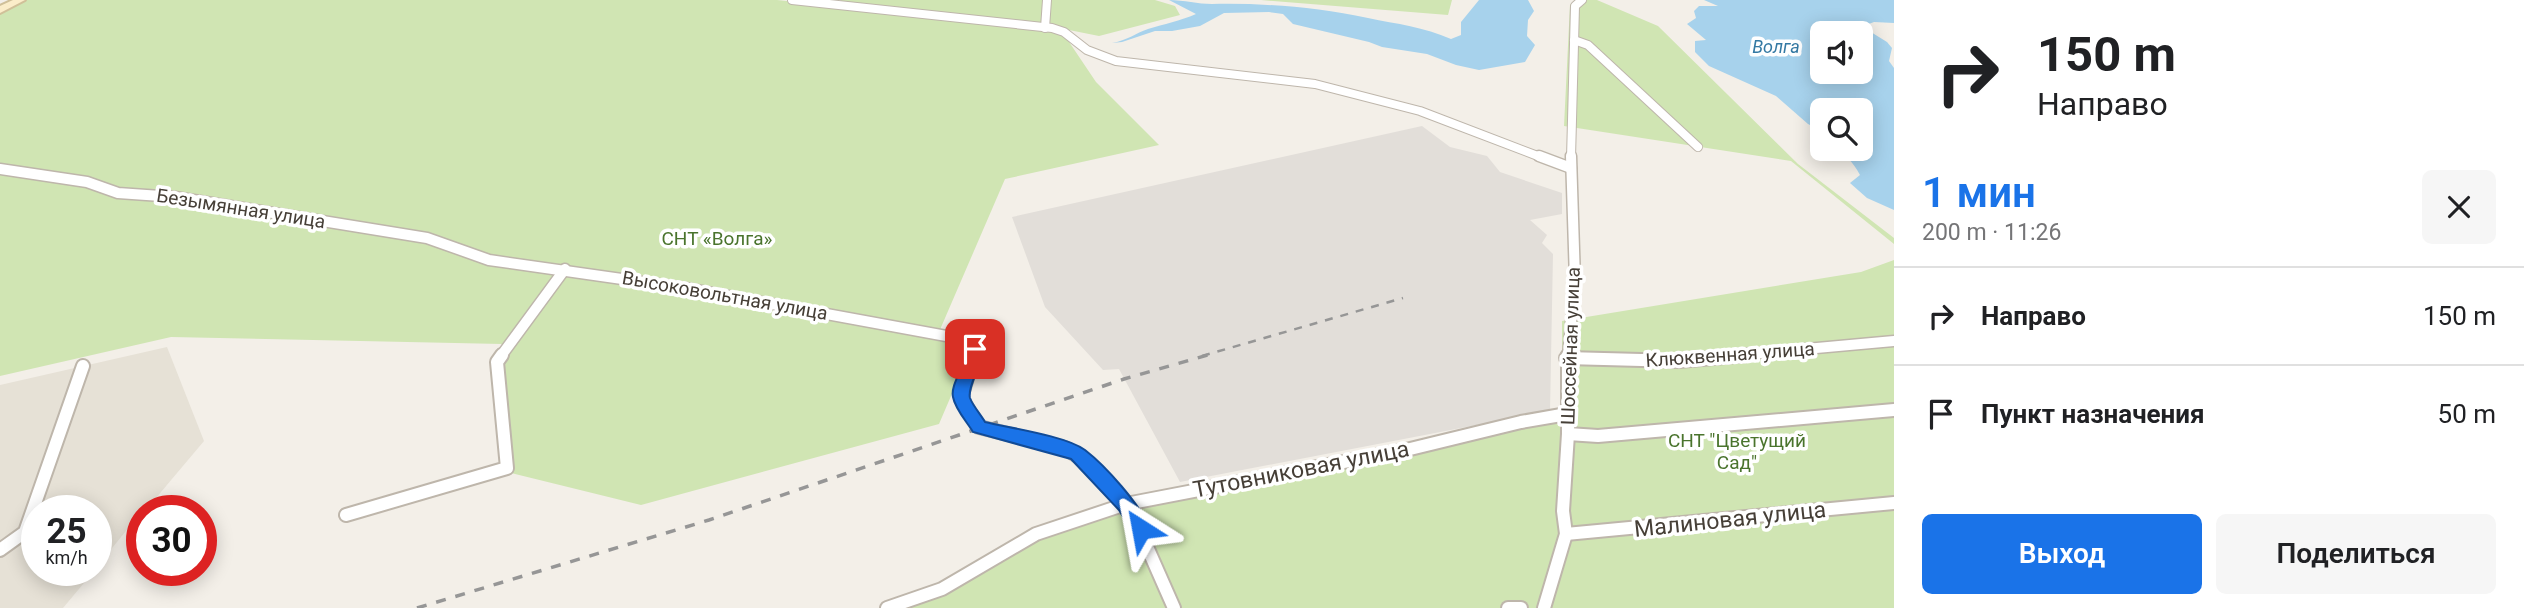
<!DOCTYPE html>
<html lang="ru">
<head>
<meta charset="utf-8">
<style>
	:root { --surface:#fff; --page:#f6f6f6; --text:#202124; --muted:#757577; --line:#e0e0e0; --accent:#1a73e8 }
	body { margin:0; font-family:Roboto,sans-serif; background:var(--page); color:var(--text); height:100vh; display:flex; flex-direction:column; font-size:26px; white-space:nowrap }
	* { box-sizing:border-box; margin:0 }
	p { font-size:23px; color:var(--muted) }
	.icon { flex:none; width:38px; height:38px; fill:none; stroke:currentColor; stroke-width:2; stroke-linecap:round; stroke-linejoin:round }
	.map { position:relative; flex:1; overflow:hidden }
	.side { display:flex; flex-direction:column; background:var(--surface); width:630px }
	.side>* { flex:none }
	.hud { background:#fff; color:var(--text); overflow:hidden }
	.tools { position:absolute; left:1810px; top:21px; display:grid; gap:14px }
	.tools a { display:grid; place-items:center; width:63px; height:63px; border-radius:10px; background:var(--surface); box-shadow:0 4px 18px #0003; font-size:35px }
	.speed { position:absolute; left:21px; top:495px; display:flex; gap:14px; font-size:35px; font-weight:700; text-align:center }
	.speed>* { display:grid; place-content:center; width:91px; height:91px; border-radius:50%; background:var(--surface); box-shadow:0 4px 18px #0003; line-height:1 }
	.speed small { font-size:18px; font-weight:400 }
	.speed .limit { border:10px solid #d22; background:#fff; color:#111 }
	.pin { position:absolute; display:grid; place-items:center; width:60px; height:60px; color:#fff; margin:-30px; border-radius:14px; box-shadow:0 4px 10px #0006 }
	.me { position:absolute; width:77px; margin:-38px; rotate:326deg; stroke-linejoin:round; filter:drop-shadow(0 0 5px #0008) }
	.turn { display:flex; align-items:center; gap:24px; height:147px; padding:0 28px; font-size:32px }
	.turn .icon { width:91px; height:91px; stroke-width:2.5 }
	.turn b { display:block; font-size:49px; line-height:60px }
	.round { display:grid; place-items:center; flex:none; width:74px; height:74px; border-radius:10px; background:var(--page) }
	.head { display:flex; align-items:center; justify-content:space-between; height:119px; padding:0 28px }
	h1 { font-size:42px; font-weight:600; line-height:52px; color:var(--accent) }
	.action { display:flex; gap:14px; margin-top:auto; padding:14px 28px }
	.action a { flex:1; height:80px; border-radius:10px; background:var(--accent); color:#fff; font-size:28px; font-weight:600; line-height:80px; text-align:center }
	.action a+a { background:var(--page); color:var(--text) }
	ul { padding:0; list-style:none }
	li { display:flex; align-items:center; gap:21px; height:98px; padding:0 28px; border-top:2px solid var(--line) }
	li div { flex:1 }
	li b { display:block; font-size:26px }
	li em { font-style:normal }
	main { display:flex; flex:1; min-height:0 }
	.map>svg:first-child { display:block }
	.residential { fill:#e6e1d6 }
	.industrial { fill:#e2ded9 }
	.green { fill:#d0e5b3 }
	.water { fill:#a7d2ec; fill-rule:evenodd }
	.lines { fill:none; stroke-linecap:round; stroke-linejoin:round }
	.street-far2-casing { stroke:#beb6ab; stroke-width:10 }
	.street-far1-casing { stroke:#beb6ab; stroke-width:13 }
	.street-casing { stroke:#beb6ab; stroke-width:16 }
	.secondary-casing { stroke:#d0c099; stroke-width:4 }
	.street-far2 { stroke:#fff; stroke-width:8 }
	.street-far1 { stroke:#fff; stroke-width:10 }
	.street { stroke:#fff; stroke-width:12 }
	.secondary { fill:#fbedc9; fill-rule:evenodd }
	.rail-far1 { stroke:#969696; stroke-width:2.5; stroke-dasharray:8 8; stroke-linecap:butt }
	.rail { stroke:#969696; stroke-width:3.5; stroke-dasharray:10 10; stroke-linecap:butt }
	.route { fill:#1a73e8; stroke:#114b97; stroke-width:2 }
	.labels { text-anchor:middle; stroke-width:7; stroke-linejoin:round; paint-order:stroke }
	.far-water-label { font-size:18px; font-style:italic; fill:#3479a3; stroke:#fff }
	.street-label { font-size:19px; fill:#463f37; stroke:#fff }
	.park-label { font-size:19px; fill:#4a742d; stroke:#fff }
	.near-street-label { font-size:23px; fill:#463f37; stroke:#fff }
</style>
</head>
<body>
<main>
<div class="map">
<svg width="1894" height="608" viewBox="0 0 1894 608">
	<rect width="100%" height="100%" fill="#f3efe8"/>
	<polygon class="residential" points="167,347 204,441 145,511 142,511 96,568 96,511 37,511 37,570 94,571 63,608 0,608 0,385"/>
	<polygon class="industrial" points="1422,126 1450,147 1487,156 1500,172 1562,193 1562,214 1530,220 1547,235 1542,243 1553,254 1550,411 1180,482 1119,369 1103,370 1045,307 1012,217"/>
	<g class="green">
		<polygon points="25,0 777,0 1061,30 1096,82 1159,145 1005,179 939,332 975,340 939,424 641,505 503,471 491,367 502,344 171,337 0,376 0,13"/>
		<polygon points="841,0 1155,0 1175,6 1180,15 1099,36 1054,27 839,3"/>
		<polygon points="1261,0 1452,0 1448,15"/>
		<polygon points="1575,0 1597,0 1658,26 1798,164 1894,238 1894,244 1791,161 1564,126 1570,5"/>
		<polygon points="1894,260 1894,608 881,608 936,588 1017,537 1127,500 1562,417 1562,321 1861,272"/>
	</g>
	<g class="water">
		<path d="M1169,0c15,0 29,4 43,4 53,-1 103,3 156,14 29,6 56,9 83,21l10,-4v-13l18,-22h49l6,11 -6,9 -1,16 8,9 -10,17 -46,8 -23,-5 -29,-11 -45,-7 -13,-5 -76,-18 -10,-10 -14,-2 -45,1 -24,13 -28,5h-17l-33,11 -10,1c17,-3 23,-10 36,-14 16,-5 32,-8 48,-15z"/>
		<path d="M1704,0h190v23l-20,-1 -8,3v4l21,13 5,6 -3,13 5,7v142l-27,-12 -17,-15 10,-8c-7,-13 -15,-22 -29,-26h29v-39h-38v21l-14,-7 -32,-28 -67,-30 -14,-14v-11l11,-1 -19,-16 9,-6 -2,-7 5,-5h19zM1860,33v39h-38v-39z"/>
	</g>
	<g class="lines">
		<defs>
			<g id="street-far2">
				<polyline points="792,0 1052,28 1064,32 1087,50 1116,61 1315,84 1420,111 1543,158"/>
				<polyline points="1045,28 1047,0"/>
				<polyline points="1574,40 1588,45 1698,147"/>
				<polyline points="1571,158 1575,6 1582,0"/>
			</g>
			<g id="street-far1">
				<polyline points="1539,156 1571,168"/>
				<polyline points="0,169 87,182 118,193 175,197 427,238 489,260 685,288 968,340 975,349 974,356"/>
				<polyline points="501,356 565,269"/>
				<polyline points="1568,356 1575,280 1571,156"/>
				<polyline points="1728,356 1894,341"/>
			</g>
			<g id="street">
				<polyline points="974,355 961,398 979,427 1065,448 1087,462 1133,515 1174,608"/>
				<polyline points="1566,358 1679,361 1747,355"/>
				<polyline points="1568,434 1598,436 1894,410"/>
				<polyline points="346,515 507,468 497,362 502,355"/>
				<polyline points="1566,534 1894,503"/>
				<polyline points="0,550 25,532 83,366"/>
				<polyline points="887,608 942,589 1036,534 1126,504 1406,450 1521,422 1567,414"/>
				<polyline points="1508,608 1521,608"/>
				<polyline points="1544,608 1566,534 1563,511 1568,434 1568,355"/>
			</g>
			<polygon id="secondary" points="13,0 25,0 0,13 0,6"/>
		</defs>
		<use href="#street-far2" class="street-far2-casing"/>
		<use href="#street-far1" class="street-far1-casing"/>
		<use href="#street" class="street-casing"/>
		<use href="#secondary" class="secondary-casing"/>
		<use href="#street-far2" class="street-far2"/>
		<use href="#street-far1" class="street-far1"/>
		<use href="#street" class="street"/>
		<use href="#secondary" class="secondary"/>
		<polyline class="rail-far1" points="1202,356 1403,298"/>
		<polyline class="rail" points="417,608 709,520 1124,379 1208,355"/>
	</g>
	<path class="route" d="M975,343l8,6c0,14 -16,38 -13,49 3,8 11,17 15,24 25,6 81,14 100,28 22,17 54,54 66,79l-3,6 -7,2 -7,-2 -15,-25 -48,-51 -98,-27c-6,-10 -18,-23 -20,-35 -3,-12 13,-33 14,-48z"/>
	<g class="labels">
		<g class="far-water-label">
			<text x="1776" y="53">Волга</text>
		</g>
		<g class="street-label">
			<text transform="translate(241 208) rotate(9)" y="7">Безымянная улица</text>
			<text transform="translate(725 295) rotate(10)" y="7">Высоковольтная улица</text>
			<text transform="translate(1570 346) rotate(-88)" y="7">Шоссейная улица</text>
			<text transform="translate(1730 354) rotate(-4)" y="7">Клюквенная улица</text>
		</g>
		<g class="park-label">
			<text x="717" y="245">СНТ «Волга»</text>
			<text x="1737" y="447">СНТ "Цветущий<tspan x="1737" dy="22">Сад"</tspan></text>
		</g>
		<g class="near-street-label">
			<text transform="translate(1301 469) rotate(-11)" y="8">Тутовниковая улица</text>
			<text transform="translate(1730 519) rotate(-6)" y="8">Малиновая улица</text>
		</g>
	</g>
</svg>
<div class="tools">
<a><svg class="icon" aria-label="sound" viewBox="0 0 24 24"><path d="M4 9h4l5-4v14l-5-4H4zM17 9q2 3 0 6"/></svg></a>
<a><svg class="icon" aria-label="search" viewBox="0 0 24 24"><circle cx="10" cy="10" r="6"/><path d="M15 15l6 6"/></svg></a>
</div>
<div class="speed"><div>25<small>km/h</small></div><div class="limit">30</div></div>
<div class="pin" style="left:975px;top:349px;background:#d93025"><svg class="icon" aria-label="arrive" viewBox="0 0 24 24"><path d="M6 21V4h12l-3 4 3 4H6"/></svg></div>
<svg class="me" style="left:1141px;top:529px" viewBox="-20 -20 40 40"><path d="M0-17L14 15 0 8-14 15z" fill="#1a73e8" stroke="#fff" stroke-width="4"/></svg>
</div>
<section class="side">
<div class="hud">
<div class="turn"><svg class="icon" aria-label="right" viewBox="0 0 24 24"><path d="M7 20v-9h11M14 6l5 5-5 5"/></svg><div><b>150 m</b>Направо</div></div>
</div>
<div class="head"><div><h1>1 мин</h1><p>200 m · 11:26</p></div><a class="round"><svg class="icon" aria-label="close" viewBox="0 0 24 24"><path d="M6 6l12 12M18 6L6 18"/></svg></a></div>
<ul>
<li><svg class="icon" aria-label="right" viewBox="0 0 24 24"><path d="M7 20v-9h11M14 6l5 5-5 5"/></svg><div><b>Направо</b></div><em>150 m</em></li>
<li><svg class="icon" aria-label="arrive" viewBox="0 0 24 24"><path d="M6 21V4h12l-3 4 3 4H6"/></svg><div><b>Пункт назначения</b></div><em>50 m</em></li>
</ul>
<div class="action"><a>Выход</a><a>Поделиться</a></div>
</section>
</main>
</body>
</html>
